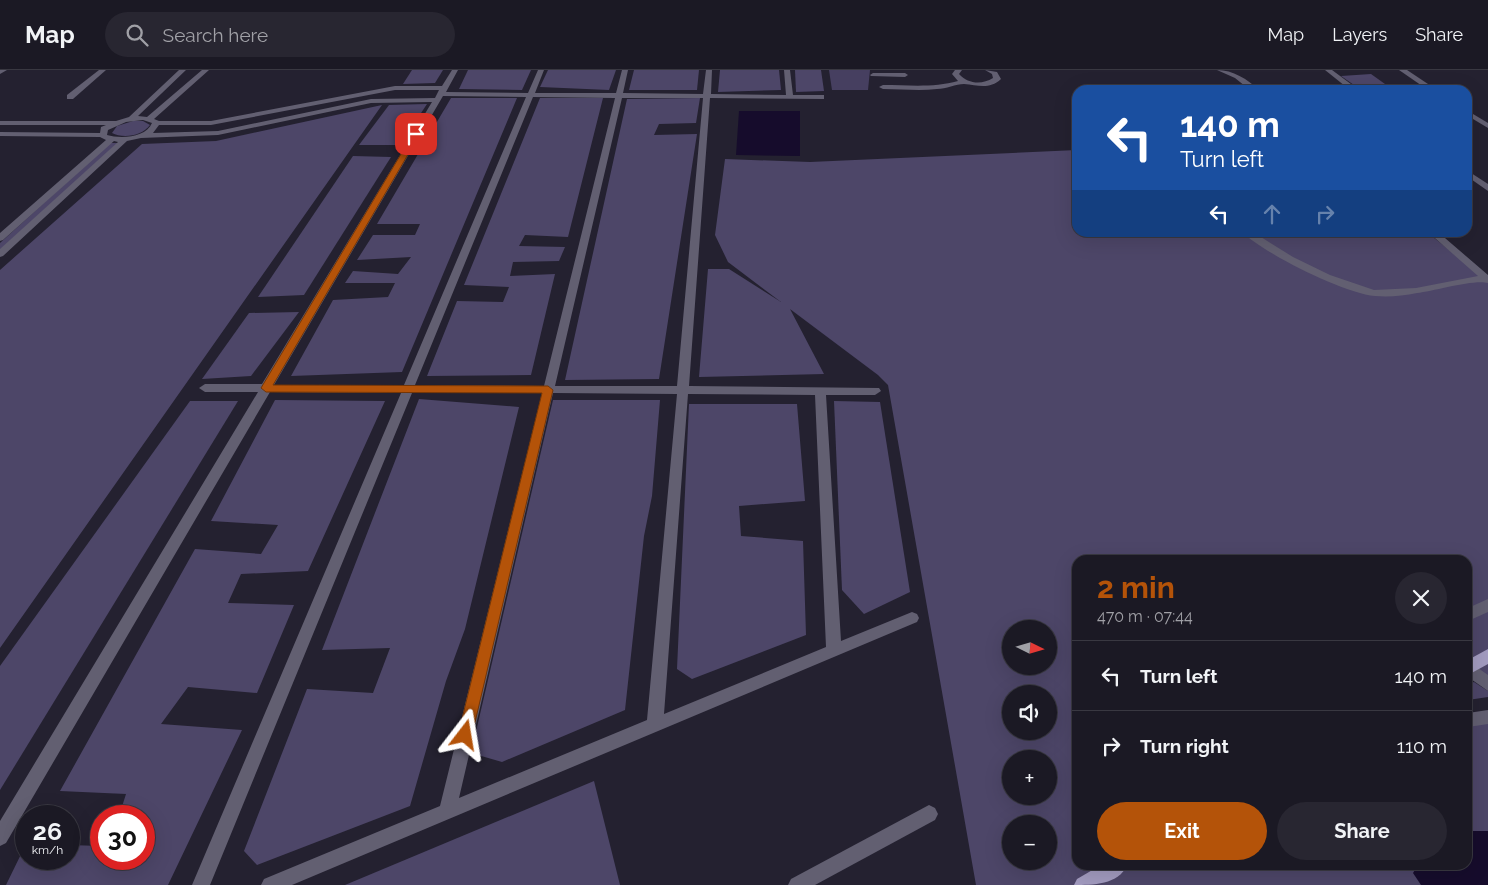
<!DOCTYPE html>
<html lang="en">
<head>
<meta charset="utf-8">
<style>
	:root { --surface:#1b1924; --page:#282631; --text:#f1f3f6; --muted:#a0a0a6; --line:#393841; --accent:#b45309 }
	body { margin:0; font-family:Raleway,sans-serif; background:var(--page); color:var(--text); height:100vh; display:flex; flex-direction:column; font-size:19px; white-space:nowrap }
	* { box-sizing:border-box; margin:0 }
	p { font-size:16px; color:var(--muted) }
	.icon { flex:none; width:28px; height:28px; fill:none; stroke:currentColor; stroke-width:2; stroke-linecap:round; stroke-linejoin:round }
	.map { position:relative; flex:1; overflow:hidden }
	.drawer { position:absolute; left:1072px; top:485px; width:400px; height:315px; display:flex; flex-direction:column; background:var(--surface); border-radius:15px; box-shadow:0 5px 20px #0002,0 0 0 1px var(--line) }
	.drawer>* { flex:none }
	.guide { position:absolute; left:1072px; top:15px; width:400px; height:152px; border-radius:15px; box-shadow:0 5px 20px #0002,0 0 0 1px var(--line); background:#1a4fa0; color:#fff; overflow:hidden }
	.needle { width:32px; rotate:95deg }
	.buttons { position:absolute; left:1002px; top:550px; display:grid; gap:10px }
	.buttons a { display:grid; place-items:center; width:55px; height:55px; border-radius:50%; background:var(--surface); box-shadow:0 5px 20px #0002,0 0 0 1px var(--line); font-size:25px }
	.speed { position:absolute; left:15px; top:735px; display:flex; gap:10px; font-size:25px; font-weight:700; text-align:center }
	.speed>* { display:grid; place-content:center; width:65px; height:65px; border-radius:50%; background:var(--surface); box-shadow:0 5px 20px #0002,0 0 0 1px var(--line); line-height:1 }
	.speed small { font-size:12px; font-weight:400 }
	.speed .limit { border:8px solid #d22; background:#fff; color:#111 }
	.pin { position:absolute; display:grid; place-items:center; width:42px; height:42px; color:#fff; margin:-21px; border-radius:10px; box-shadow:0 2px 8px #0006 }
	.me { position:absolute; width:55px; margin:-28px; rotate:14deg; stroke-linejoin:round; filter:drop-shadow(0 0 4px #0008) }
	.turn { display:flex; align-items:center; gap:18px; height:105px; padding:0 25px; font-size:22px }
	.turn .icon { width:65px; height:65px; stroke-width:2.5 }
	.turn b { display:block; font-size:35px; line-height:42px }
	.lanes { display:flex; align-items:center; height:48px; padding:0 25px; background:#0003; justify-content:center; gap:25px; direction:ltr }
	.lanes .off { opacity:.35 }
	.round { display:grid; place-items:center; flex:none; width:52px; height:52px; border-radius:26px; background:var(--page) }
	.head { display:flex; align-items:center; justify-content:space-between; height:85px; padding:0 25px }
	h1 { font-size:30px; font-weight:700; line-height:38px; color:var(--accent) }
	.button { display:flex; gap:10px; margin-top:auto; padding:10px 25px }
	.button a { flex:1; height:58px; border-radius:30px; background:var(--accent); color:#fff; font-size:20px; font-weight:700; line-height:58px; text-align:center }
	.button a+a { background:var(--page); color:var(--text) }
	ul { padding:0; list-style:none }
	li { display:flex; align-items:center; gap:15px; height:70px; padding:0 25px; border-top:1px solid var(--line) }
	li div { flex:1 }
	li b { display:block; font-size:19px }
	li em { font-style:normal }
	header { display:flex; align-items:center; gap:30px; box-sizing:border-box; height:70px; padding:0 25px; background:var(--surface); border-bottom:1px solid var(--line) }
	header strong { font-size:24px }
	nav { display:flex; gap:28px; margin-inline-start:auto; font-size:18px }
	.search { width:350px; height:45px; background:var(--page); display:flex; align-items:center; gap:12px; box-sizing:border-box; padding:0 18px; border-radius:28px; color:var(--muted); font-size:19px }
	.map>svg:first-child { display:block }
	.green { fill:#4d4668; fill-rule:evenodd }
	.water { fill:#160c2c }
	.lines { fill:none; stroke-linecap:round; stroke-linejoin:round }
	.minor { fill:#625f71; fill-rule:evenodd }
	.major { fill:#a29bbf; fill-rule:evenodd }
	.wall { fill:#463f60 }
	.route { fill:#b45309; stroke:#753606 }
</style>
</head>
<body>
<header>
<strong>Map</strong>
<div class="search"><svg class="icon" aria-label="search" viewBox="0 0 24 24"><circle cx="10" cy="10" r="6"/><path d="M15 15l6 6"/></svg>Search here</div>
<nav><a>Map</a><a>Layers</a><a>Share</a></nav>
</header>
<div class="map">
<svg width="1488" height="815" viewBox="0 0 1488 815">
	<rect width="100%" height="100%" fill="#242130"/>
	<g class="green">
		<polygon points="412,0 443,0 435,13 403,14"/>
		<polygon points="468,0 531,0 522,20 459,19"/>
		<polygon points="548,0 616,0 609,20 540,17"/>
		<polygon points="634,0 699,0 697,20 629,20"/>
		<polygon points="720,0 779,0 781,20 718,22"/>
		<polygon points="795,0 821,0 824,21 796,22"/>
		<polygon points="1371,4 1385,14 1354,15 1341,6"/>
		<polygon points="451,28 517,28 402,302 291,306 333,230 388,227 395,213 345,213 353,201 398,204 411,187 357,190 373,165 415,165 420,154 377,154"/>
		<polygon points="540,28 603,28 568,167 525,165 519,176 565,177 559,191 513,192 510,206 555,204 531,305 427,306 457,231 503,232 509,217 464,215"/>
		<polygon points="700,28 696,53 659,54 654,65 697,64 659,309 565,310 627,29"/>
		<polygon points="427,34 400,75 359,75 389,35"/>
		<polygon points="382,35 0,578 0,200 142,74 216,71"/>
		<path d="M133,51h10l7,4c-8,11 -27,14 -38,8l5,-7z"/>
		<polygon points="110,73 118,73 0,180 0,173"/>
		<path d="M1077,80l1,82 350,1 60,48v403l-20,-16v-108h-390v305h390v-145l20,-3v168h-512l-88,-500 -10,-10 -88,-66 34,65 -125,3 9,-108h21l52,33 -53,-40 -13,-27 10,-76 85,3zM1011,559h38v37h-38zM1011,624h38v37h-38zM1011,689h38v37h-38zM1011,754h38v37h-38z"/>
		<polygon points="353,86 391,87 304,225 258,227"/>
		<polygon points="299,242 251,306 202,309 249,243"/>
		<polygon points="419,329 519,337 465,559 446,611 410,736 257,795 244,781 307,619 373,623 390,578 322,580"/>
		<polygon points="275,330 385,331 308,501 241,504 228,533 294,535 257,623 188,617 161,654 242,660 168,815 6,815 26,774 26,789 69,789 69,775 101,776 101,789 144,789 144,746 119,746 126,724 60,721 195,479 261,484 278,455 211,451"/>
		<polygon points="553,330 660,330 652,426 644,466 625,640 502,692 471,683"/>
		<polygon points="190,331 238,331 0,720 0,596"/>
		<polygon points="834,331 880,332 910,522 864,544 842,520"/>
		<polygon points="689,334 797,334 805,431 739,436 741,466 803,471 806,565 692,609 677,599"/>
		<polygon points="1474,612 1488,621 1488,627 1468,630 1468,614"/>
		<polygon points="594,711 620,815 345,815"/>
	</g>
	<g class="water">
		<polygon points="739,41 800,41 800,86 736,85"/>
		<polygon points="1468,761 1488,761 1488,815 1421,815 1413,803 1418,795 1468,795"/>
	</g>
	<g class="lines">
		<g class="minor">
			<polygon points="0,0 7,0 0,4"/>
			<polygon points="99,0 106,0 73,29 67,29 67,25"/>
			<path d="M179,0h7l-48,46 9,1 55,-47h7l-55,49 5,2h52l184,-35h47l10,-16h6l-12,22 82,1 10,-23h6l-9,23h81l6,-23h6l-5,23 80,1 3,-24h6l-1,24 75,1 -2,-25h6l3,25h31v4l-114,-1 -21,288 190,2 2,3 -6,4h-49l15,246 71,-29 5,2 2,4 -2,4 -625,263h-31l3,-6 176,-73 102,-413h-130l-202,492h-18l209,-492 -131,-1 -264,451 -6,3v-25l258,-429h-53l-6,-4 6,-4h57l170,-282 -61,1 -153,32 -77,3 -14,3 -124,115 -3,1v-8l118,-107 -4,-1 -111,99 -3,1v-8l106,-93 -6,-3 -100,-1v-4l100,1 1,-6 5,-2h-106v-4h116l13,-4zM395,20h44l-4,8 -64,1 -153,32 -65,2 6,-8h52zM443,26l83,1 -122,288h-130zM533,27l82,1 -71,288 -129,-1zM622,28h81l-26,288h-122zM143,50l9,3c-6,15 -32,16 -45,12l1,-5 18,-8zM553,323l124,1 -30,326 -188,78zM688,324l127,1 11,252 -162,67z"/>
			<path d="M955,0h7l-3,4c9,10 23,11 34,4l-1,-4 -7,-4 12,2 4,7c-12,11 -23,6 -37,5 -8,0 -18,5 -27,5 -18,2 -36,0 -54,0l-4,-2 4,-2c25,0 51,3 75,-4l-6,-7z"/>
			<path d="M1217,0c16,0 30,9 42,20h-9l-15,-12z"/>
			<polygon points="1325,0 1332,0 1359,20 1350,20"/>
			<polygon points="1399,0 1407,0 1437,20 1428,20"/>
			<polygon points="873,3 905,3 908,5 905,7 871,6 870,5"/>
			<polygon points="1468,41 1488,53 1488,58 1468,46"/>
			<polygon points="1468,101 1488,114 1488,121 1468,107"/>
			<path d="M1242,162h11l40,25 37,18 44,15 42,-2 62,-12 -50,-44h10l50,43v8c-14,-4 -54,8 -71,10 -14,3 -28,4 -42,3 -32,-3 -110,-42 -133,-64z"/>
			<polygon points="1488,529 1488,542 1468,551 1468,538"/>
			<polygon points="1468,591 1488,605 1488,621 1468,607"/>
			<polygon points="1488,640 1488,654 1468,657 1468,643"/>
			<polygon points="929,735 935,738 938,744 935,750 815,815 788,815 791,809"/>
		</g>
		<g class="major">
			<polygon points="1488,579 1488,594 1468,605 1468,590"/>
			<path d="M1101,795h26c-8,20 -35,20 -53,20l3,-6z"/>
		</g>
	</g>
	<polygon class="wall" points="829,0 870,0 868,20 832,20"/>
	<polygon class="route" points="416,62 420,64 273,315 548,316 553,320 472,665 470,670 465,672 460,670 458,665 542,323 266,322 261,318 413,64"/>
</svg>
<div class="buttons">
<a><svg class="needle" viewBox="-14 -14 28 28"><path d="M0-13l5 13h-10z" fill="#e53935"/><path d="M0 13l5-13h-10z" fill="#a0a0a6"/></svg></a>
<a><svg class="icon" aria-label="sound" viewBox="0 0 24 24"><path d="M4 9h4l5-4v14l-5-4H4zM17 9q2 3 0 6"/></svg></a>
<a>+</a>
<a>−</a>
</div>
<div class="speed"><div>26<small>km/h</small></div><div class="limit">30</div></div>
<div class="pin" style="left:416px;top:64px;background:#d93025"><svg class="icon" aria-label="arrive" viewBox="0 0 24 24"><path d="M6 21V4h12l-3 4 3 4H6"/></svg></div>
<svg class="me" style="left:465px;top:665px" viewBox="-20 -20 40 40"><path d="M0-17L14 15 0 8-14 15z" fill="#b45309" stroke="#fff" stroke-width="4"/></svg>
<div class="guide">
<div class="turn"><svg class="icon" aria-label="left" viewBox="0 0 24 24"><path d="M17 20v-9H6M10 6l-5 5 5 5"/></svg><div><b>140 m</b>Turn left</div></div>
<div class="lanes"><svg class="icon" aria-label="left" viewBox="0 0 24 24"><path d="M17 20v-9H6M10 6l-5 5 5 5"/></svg><svg class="icon off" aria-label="ahead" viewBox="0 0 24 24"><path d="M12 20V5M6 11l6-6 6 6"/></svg><svg class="icon off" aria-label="right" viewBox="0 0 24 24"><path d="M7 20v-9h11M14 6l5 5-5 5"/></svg></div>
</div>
<section class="drawer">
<div class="head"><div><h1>2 min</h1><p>470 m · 07:44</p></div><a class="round"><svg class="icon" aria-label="close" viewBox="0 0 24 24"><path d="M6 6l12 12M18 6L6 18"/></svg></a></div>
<ul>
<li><svg class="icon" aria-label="left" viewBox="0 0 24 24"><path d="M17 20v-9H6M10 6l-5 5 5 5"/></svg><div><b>Turn left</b></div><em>140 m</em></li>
<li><svg class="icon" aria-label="right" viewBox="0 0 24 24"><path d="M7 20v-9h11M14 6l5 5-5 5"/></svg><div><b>Turn right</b></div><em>110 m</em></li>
</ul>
<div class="button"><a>Exit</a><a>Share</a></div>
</section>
</div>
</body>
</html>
